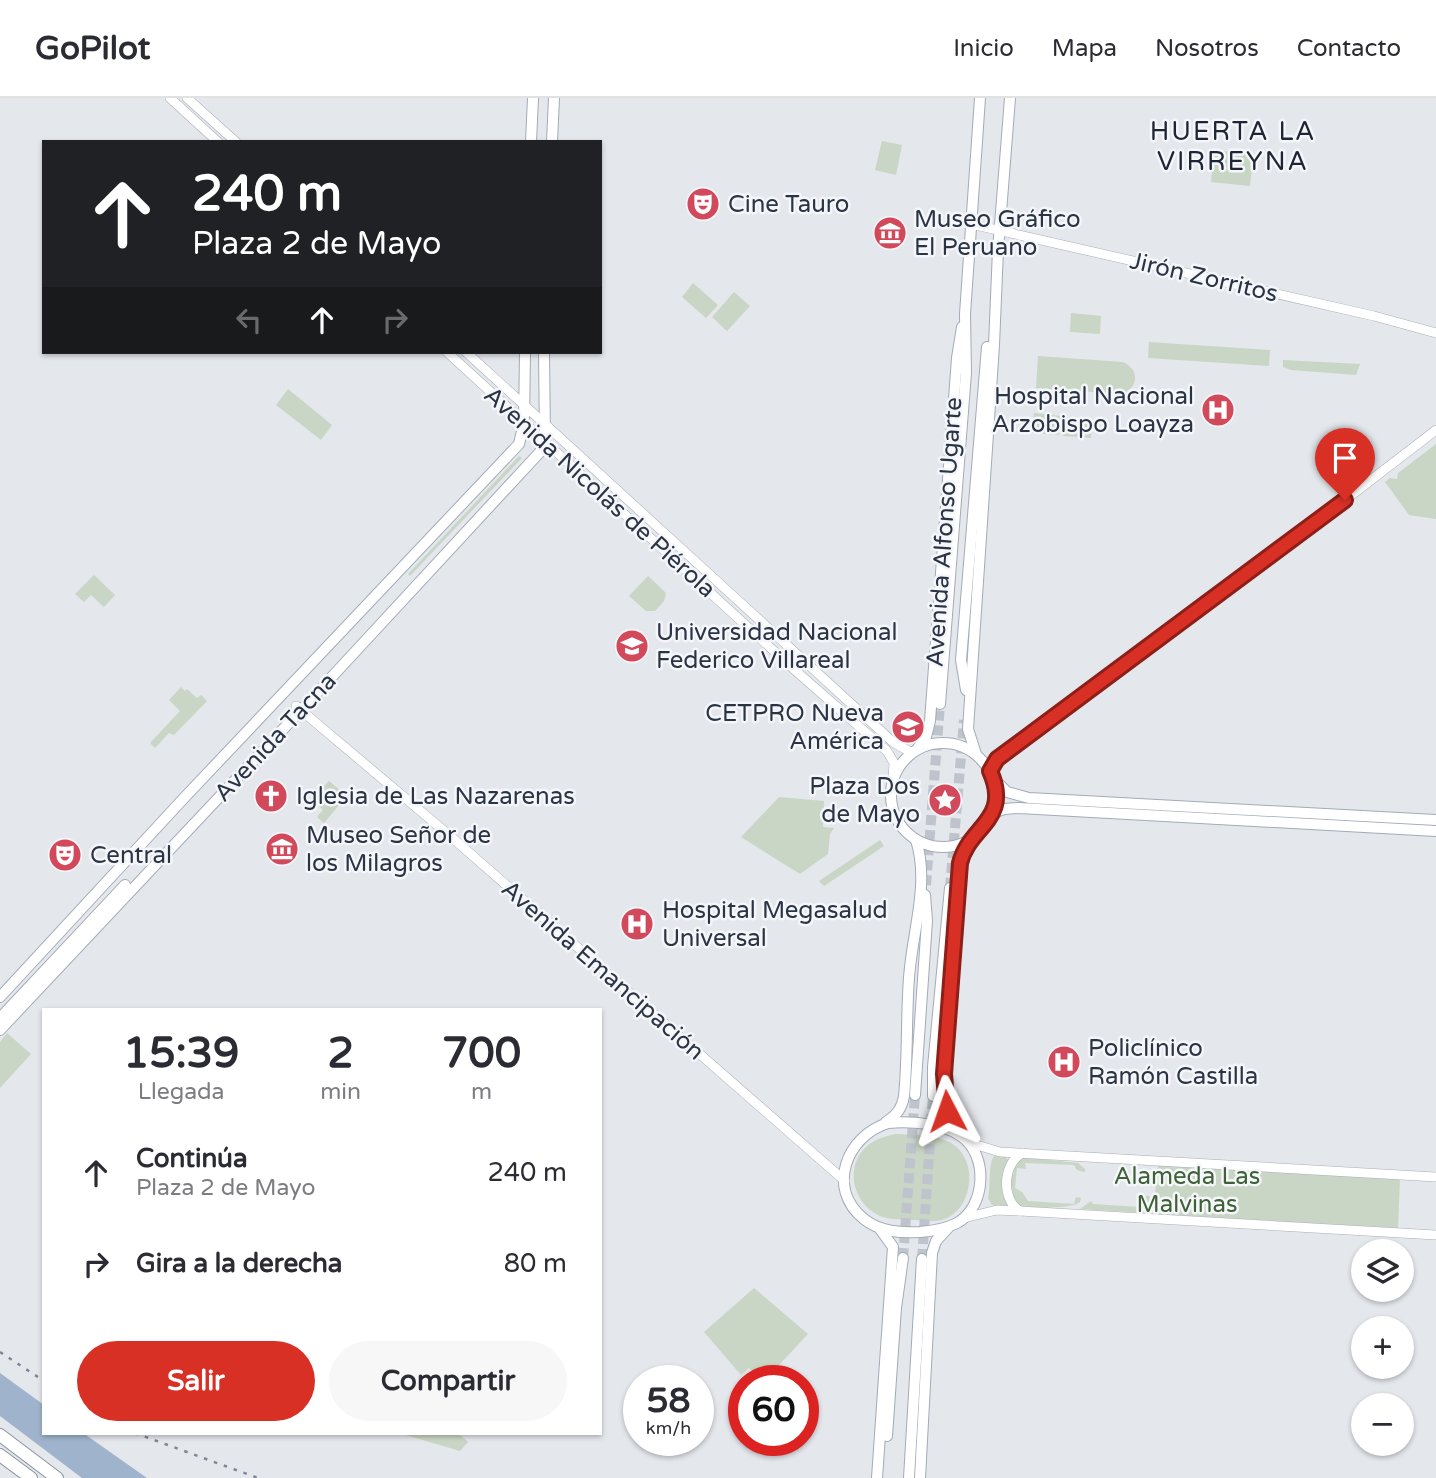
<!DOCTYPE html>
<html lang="es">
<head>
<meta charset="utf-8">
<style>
	:root { --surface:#fff; --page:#f7f7f7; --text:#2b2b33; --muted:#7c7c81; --line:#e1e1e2; --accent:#d93025 }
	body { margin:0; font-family:"Varela Round",sans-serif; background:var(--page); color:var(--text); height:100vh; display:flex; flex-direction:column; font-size:26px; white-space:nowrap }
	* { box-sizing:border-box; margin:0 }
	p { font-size:23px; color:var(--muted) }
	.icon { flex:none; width:38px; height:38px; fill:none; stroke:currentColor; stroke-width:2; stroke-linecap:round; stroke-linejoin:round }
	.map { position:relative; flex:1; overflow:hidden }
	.details { position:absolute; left:42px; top:910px; width:560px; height:427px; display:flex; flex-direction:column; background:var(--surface); border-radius:0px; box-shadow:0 2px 5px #0004 }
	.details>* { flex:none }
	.banner { position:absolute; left:42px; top:42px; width:560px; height:214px; border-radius:0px; box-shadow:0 2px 5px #0004; background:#202124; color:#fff; overflow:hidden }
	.buttons { position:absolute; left:1351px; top:1141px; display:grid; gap:14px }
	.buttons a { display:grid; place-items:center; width:63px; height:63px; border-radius:50%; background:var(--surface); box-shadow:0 2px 5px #0004; font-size:35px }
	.speed { position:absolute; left:623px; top:1267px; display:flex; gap:14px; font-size:35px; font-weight:700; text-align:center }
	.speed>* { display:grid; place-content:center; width:91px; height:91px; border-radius:50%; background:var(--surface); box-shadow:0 2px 5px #0004; line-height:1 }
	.speed small { font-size:18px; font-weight:400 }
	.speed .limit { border:10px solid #d22; background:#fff; color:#111 }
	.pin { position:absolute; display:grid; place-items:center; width:60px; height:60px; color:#fff; margin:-72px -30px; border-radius:50% 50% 50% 0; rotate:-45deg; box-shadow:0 0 7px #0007 }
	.pin .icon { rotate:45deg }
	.me { position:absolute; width:77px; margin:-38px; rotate:356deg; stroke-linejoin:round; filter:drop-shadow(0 0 5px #0008) }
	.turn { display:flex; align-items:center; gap:24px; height:147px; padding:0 35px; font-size:32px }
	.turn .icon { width:91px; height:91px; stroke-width:2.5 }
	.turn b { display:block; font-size:49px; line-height:60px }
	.lanes { display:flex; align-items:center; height:66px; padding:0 35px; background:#0003; justify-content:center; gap:35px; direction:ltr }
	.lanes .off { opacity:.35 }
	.eta { display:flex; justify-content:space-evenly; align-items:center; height:119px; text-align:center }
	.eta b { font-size:42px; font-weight:700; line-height:49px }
	.cta { display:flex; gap:14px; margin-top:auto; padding:14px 35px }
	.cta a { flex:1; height:80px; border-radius:42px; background:var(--accent); color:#fff; font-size:28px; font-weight:700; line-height:80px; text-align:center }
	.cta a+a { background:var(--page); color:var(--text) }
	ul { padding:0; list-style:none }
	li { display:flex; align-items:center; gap:21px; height:91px; padding:0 35px }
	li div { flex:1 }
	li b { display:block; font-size:26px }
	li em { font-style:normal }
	header { display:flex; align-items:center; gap:42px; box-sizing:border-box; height:98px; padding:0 35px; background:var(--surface); border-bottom:2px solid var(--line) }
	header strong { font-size:33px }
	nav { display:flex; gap:38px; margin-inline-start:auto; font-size:24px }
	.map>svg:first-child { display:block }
	.green { fill:#c9d6c5 }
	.water { fill:#9fb4cc }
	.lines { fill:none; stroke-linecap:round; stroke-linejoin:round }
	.primary-tunnel { stroke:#bfc3cb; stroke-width:10; stroke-dasharray:10 5; stroke-linecap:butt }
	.secondary-casing { stroke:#a9aeb7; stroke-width:10 }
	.primary-casing { stroke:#a3abb8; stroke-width:12 }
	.highway-casing { stroke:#8b94a3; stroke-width:14 }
	.secondary { stroke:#fff; stroke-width:9 }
	.primary { stroke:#fff; stroke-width:10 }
	.highway { stroke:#fff; stroke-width:12 }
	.rail { stroke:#7d8696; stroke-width:2.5; stroke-dasharray:3.5 7; stroke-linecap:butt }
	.route-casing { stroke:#8d1f18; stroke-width:18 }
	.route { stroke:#d93025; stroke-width:12 }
	.labels { text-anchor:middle; stroke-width:5; stroke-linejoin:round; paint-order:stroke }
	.poi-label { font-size:24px; fill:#2b3445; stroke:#f4f6f9; text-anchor:start }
	.street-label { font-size:24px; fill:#2b3445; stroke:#f4f6f9 }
	.park-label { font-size:24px; fill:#3f6138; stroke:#f4f6f9 }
	.neighbourhood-label { font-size:26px; letter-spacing:2px; fill:#1d2536; stroke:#f4f6f9 }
</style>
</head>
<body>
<header>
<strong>GoPilot</strong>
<nav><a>Inicio</a><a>Mapa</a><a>Nosotros</a><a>Contacto</a></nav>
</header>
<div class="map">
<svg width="1436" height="1380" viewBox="0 0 1436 1380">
	<rect width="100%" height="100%" fill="#e4e7ec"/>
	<g class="green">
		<polygon points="882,43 902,47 896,77 875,72"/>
		<polygon points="1214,51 1253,58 1250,88 1211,84"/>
		<polygon points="693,185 718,207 706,220 682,199"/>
		<polygon points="734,194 750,208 727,233 712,219"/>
		<polygon points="1071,215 1101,218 1100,236 1070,234"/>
		<polygon points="1149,244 1270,252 1269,268 1148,260"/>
		<path d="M1038,258l85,6c17,8 16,26 -2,32l-85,-6z"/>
		<polygon points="1283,262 1360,266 1356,277 1291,272 1283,269"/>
		<polygon points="288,291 332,327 321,342 276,307"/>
		<polygon points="1034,315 1061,318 1059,337 1032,335"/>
		<polygon points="1064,319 1092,321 1091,340 1063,338"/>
		<polygon points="1436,346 1436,421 1409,417 1385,384 1390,380 1397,381 1398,375"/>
		<polygon points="519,358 522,360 410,478 408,476"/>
		<polygon points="94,477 115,497 104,509 91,497 84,504 75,496"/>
		<polygon points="648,478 666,495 664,503 655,513 646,513 629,498"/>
		<polygon points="181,589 185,593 187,591 197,600 201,597 207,603 174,637 169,635 155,650 150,645 180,613 169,602"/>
		<polygon points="329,683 347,698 324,725 317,719 323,712 311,701"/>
		<polygon points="779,699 824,703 823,729 834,730 830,736 828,756 800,776 741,739"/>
		<polygon points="880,742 884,748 824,788 819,783"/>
		<polygon points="7,935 31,956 0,990 0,944"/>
		<path d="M896,1036c16,1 38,0 53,8 31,15 25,69 -7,78 -9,2 -19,0 -27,0 -11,0 -22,0 -32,-3 -31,-11 -41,-54 -12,-74 7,-5 16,-7 25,-9z"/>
		<path d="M994,1058l11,1 5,4 -3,45 -15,-1 -4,-7c3,-12 0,-34 6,-42z"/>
		<path d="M1021,1059l57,6 8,7 -2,2 -7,-2 -3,-5 -49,-2 1,6 -9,-1 -2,20 7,4 6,9 46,3 2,-7 5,1 -1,4c-12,8 -47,5 -62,4 -8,-15 -13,-37 3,-49z"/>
		<polygon points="1158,1067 1400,1081 1398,1130 1155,1116 1153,1114"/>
		<polygon points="1143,1098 1150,1098 1147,1115 1080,1111 1091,1103 1093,1106 1139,1109 1137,1104"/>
		<polygon points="754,1190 808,1236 765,1282 749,1270 741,1277 704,1234"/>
		<polygon points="399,1335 458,1335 468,1344 460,1353"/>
	</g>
	<polygon class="water" points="0,1275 44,1307 44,1335 83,1335 147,1380 82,1380 0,1318"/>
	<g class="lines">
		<g class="primary-tunnel">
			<polyline points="926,787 940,606"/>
			<polyline points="950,790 964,622"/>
			<polyline points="903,1160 915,997"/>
			<polyline points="922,1161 933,998"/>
		</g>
		<defs>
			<g id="secondary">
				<polyline points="170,0 218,44"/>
				<polyline points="187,0 236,44"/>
				<polyline points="971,126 1374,218 1436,235"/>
				<polyline points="447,254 797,574 887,653 894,665 893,681"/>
				<polyline points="466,254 893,644 912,655"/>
				<polyline points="296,608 449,737 845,1083"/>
				<polyline points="990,673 1003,655 1306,432 1436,332"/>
				<polyline points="970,1045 1000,1054 1436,1079"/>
				<path d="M1020,1113c-19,-11 -18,-48 3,-58"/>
				<polyline points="964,1120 997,1112 1020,1113 1436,1137"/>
			</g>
			<g id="primary">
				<polyline points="531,44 533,0"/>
				<polyline points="552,44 554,0"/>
				<polyline points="966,592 961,562 987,249"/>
				<polyline points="940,606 966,275 965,216 980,0"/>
				<circle cx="943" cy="697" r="52"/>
				<polyline points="918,650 926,639 930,623 957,260 962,229"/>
				<polyline points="976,656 968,631 994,247 998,152 1010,0"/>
				<polyline points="993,680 1007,694 1029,700 1436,722"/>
				<polyline points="993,715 1004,711 1019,710 1436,733"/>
				<polyline points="0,899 184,700 519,346 524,325 525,254"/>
				<polyline points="0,920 125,787"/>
				<polyline points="0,932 304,609 540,354 545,341 544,254"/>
				<polyline points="915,997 927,823 925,797"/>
				<polyline points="933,998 933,969 950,790"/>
				<path d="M886,1024c11,-7 16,-14 18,-26 4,-39 2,-79 5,-118 3,-46 21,-94 7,-138"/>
				<path d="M888,1025c23,-2 54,0 73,13 28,19 25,71 -4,87 -12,6 -24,8 -37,9 -19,1 -40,0 -56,-13 -38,-30 -18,-83 24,-96z"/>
				<polyline points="959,1035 947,1013 944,976 960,765 972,740"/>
				<polyline points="887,1338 896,1210 903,1160"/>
				<polyline points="877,1380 893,1149 880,1131"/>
				<polyline points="909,1380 922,1161"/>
				<polyline points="920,1380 932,1155 936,1143 948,1130"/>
			</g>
			<g id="highway">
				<polyline points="0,1337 57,1380"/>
				<polyline points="0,1357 31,1380"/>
			</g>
		</defs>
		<use href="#secondary" class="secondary-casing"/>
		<use href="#primary" class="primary-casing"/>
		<use href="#highway" class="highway-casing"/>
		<use href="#secondary" class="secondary"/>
		<use href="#primary" class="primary"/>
		<use href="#highway" class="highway"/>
		<g class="rail">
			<polyline points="0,1254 44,1283"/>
			<polyline points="135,1335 258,1380"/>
		</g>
	</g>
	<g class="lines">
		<defs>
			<path id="route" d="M947,1013l-3,-37 16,-211c9,-37 52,-43 30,-92l7,-12 348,-259"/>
		</defs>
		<use href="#route" class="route-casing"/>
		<use href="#route" class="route"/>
	</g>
	<defs>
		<symbol id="theatre-disc" viewBox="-11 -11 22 22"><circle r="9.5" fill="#d1495b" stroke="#f4f6f9"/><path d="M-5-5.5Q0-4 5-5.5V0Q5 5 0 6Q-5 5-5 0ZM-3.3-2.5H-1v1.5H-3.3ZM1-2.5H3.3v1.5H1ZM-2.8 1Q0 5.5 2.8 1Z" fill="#fff"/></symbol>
		<symbol id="museum-disc" viewBox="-11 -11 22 22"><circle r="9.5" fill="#d1495b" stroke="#f4f6f9"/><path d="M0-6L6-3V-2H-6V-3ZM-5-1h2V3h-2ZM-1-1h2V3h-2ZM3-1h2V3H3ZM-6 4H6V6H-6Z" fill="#fff"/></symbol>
		<symbol id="hospital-disc" viewBox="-11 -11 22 22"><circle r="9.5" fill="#d1495b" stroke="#f4f6f9"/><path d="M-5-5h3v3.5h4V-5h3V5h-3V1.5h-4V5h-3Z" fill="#fff"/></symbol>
		<symbol id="university-disc" viewBox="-11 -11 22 22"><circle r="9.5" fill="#d1495b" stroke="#f4f6f9"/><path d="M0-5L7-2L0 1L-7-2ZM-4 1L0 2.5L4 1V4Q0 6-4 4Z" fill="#fff"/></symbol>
		<symbol id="church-disc" viewBox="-11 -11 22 22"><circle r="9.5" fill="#d1495b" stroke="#f4f6f9"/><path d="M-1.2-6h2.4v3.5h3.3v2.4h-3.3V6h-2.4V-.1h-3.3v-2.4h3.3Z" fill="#fff"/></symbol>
		<symbol id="sight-disc" viewBox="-11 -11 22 22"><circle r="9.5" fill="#d1495b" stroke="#f4f6f9"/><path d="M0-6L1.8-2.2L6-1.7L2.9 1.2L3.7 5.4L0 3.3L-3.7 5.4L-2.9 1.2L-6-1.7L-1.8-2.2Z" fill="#fff"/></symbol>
	</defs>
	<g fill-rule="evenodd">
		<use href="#theatre-disc" x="684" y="87" width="38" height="38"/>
		<use href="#museum-disc" x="871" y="116" width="38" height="38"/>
		<use href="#hospital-disc" x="1199" y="293" width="38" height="38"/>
		<use href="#university-disc" x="613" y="529" width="38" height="38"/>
		<use href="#university-disc" x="889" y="610" width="38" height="38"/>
		<use href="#church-disc" x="252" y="679" width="38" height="38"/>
		<use href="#sight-disc" x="926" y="683" width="38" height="38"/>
		<use href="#museum-disc" x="263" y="732" width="38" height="38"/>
		<use href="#theatre-disc" x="46" y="738" width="38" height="38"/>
		<use href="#hospital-disc" x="618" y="807" width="38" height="38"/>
		<use href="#hospital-disc" x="1045" y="945" width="38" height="38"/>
	</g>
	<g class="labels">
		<g class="poi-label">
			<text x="728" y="114">Cine Tauro</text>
			<text x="914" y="129">Museo Gráfico<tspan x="914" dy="28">El Peruano</tspan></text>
			<text x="1194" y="306" text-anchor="end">Hospital Nacional<tspan x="1194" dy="28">Arzobispo Loayza</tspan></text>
			<text x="656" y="542">Universidad Nacional<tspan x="656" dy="28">Federico Villareal</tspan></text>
			<text x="884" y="623" text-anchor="end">CETPRO Nueva<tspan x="884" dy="28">América</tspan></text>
			<text x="920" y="696" text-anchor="end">Plaza Dos<tspan x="920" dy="28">de Mayo</tspan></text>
			<text x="296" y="706">Iglesia de Las Nazarenas</text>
			<text x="306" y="745">Museo Señor de<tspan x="306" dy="28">los Milagros</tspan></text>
			<text x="90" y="765">Central</text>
			<text x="662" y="820">Hospital Megasalud<tspan x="662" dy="28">Universal</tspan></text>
			<text x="1088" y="958">Policlínico<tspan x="1088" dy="28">Ramón Castilla</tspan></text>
		</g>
		<g class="street-label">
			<text transform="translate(1204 179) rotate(13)" y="8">Jirón Zorritos</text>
			<text transform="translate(600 394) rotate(42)" y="8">Avenida Nicolás de Piérola</text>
			<text transform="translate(944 434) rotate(-86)" y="8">Avenida Alfonso Ugarte</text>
			<text transform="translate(275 639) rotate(-47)" y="8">Avenida Tacna</text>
			<text transform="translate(603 872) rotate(41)" y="8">Avenida Emancipación</text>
		</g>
		<g class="park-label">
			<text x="1187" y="1086">Alameda Las<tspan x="1187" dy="28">Malvinas</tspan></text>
		</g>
		<g class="neighbourhood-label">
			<text x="1233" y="42">HUERTA LA<tspan x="1233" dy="30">VIRREYNA</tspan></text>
		</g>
	</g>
</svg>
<div class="buttons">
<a><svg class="icon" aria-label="layers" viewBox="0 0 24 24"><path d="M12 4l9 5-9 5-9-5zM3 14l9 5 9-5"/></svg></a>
<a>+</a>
<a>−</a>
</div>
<div class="speed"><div>58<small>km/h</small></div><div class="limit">60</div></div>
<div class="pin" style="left:1345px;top:402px;background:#d93025"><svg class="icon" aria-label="arrive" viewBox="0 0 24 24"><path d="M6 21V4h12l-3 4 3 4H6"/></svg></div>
<svg class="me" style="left:947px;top:1013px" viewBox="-20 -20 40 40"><path d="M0-17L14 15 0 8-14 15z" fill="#d93025" stroke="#fff" stroke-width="4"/></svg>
<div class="banner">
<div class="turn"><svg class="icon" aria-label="ahead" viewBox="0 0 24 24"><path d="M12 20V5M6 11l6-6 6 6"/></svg><div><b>240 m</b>Plaza 2 de Mayo</div></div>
<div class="lanes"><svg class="icon off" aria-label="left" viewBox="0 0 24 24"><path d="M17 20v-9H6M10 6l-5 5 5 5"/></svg><svg class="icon" aria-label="ahead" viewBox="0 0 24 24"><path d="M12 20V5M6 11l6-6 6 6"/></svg><svg class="icon off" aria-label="right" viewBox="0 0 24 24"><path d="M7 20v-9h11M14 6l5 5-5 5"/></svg></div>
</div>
<section class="details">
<div class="eta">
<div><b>15:39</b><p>Llegada</p></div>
<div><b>2</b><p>min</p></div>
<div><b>700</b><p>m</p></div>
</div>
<ul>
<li><svg class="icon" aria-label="ahead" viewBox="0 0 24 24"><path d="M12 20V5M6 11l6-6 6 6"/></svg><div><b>Continúa</b><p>Plaza 2 de Mayo</p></div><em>240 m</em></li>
<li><svg class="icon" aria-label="right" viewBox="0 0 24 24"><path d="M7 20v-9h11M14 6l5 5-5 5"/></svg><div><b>Gira a la derecha</b></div><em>80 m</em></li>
</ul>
<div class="cta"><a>Salir</a><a>Compartir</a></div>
</section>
</div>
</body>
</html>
